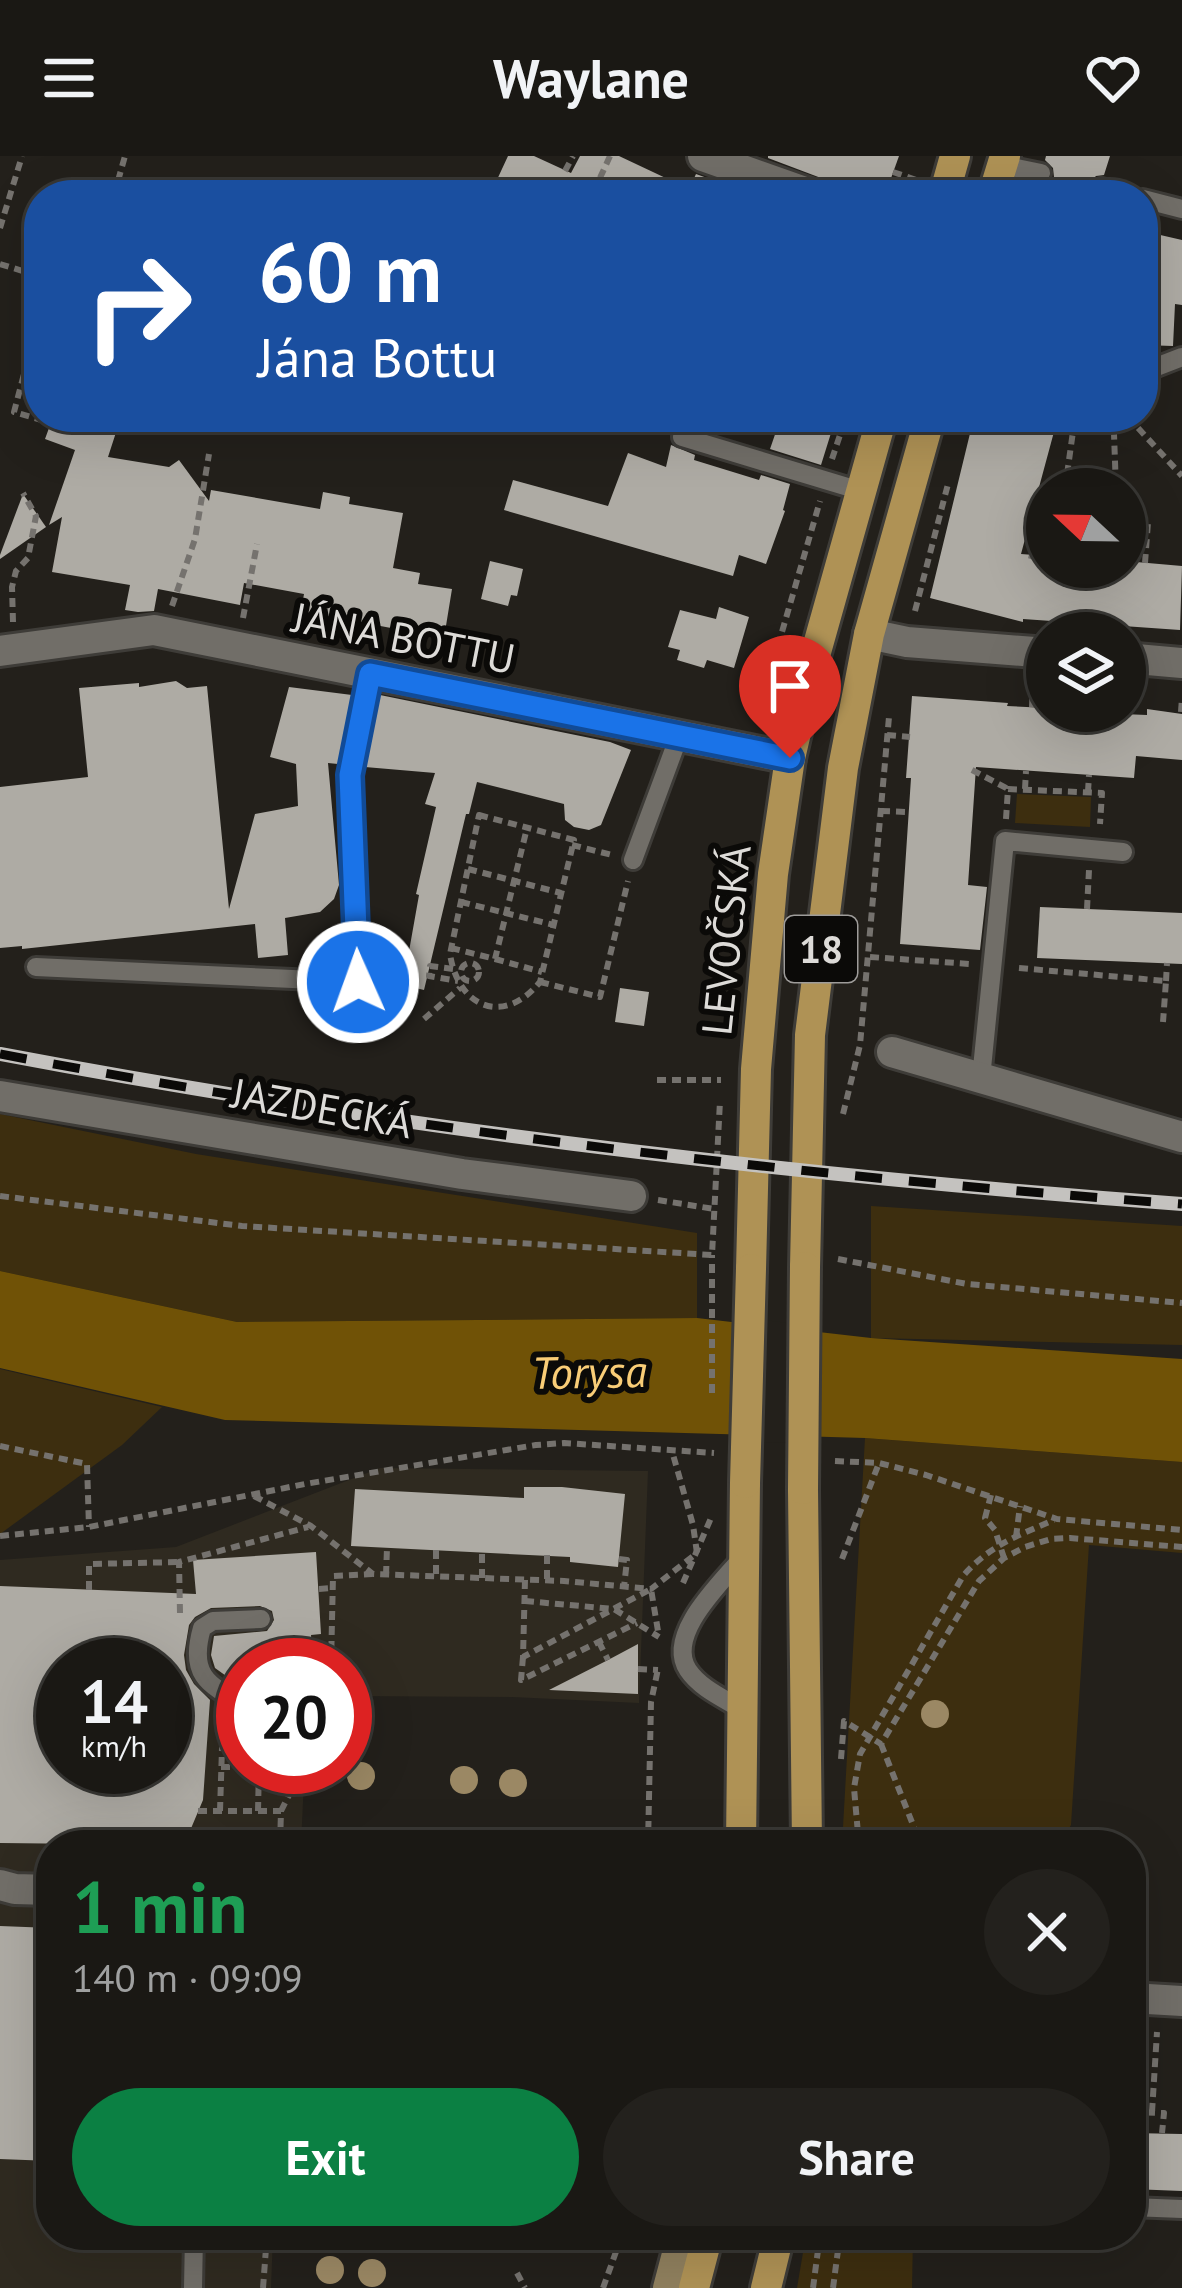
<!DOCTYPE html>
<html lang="en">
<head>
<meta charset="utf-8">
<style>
	:root { --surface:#1a1814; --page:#23211d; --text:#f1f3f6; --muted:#9fa0a0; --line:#383734; --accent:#0b8043 }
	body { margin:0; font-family:"PT Sans",sans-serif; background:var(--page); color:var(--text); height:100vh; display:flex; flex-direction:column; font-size:45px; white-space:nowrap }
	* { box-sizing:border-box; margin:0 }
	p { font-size:39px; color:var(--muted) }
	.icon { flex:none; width:66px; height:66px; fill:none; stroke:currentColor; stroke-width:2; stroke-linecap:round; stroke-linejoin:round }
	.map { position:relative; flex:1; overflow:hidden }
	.panel { position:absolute; left:36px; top:1674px; width:1110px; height:420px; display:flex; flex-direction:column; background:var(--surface); border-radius:48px; box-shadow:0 12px 48px #0002,0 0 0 3px var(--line) }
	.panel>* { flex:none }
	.banner { position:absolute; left:24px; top:24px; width:1134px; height:252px; border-radius:48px; box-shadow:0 12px 48px #0002,0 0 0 3px var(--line); background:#1a4fa0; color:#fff; overflow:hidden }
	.needle { width:78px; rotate:292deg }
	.fabs { position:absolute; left:1026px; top:312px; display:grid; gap:24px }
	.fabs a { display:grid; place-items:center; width:120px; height:120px; border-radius:50%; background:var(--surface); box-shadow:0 12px 48px #0002,0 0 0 3px var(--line); font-size:60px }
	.speed { position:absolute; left:36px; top:1482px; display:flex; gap:24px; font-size:60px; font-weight:700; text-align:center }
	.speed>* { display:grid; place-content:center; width:156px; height:156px; border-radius:50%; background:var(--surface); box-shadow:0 12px 48px #0002,0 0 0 3px var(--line); line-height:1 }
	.speed small { font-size:30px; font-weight:400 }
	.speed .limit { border:18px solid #d22; background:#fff; color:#111 }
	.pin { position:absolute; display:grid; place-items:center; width:102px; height:102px; color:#fff; margin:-123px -51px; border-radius:50% 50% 50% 0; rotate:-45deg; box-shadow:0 0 12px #0007 }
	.pin .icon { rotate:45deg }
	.me { position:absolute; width:132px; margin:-66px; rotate:358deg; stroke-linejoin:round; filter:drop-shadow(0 0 9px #0008) }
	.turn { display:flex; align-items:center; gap:42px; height:252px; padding:0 36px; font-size:54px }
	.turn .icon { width:156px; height:156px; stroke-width:2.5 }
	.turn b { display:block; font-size:84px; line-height:102px }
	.round { display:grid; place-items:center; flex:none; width:126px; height:126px; border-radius:63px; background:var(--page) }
	.headline { display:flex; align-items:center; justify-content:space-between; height:204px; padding:0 36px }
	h1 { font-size:72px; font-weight:700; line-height:90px; color:#1e9e55 }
	.button { display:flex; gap:24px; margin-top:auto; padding:24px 36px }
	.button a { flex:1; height:138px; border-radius:72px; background:var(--accent); color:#fff; font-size:48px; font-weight:700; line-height:138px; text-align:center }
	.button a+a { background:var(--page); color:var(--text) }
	header { display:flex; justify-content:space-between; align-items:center; height:156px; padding:0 36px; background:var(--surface); font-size:54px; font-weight:700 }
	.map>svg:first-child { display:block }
	.built { fill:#2f2a20; fill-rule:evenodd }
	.green { fill:#3d2e0f }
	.water { fill:#705206 }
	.pier { fill:#23201b }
	.building { fill:#aeaba4; fill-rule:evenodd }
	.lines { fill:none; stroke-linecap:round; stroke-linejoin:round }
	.lane-casing { stroke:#3e3c38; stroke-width:24 }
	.street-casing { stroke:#3e3c38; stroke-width:36 }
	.secondary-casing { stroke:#3e3c38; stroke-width:36 }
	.primary-casing { stroke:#3e3c38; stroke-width:36 }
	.path { stroke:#75726e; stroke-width:6; stroke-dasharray:9 6; stroke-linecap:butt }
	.lane { stroke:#716e68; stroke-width:18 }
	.street { stroke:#716e68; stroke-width:30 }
	.secondary { stroke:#90805e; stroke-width:30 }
	.primary { stroke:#af9255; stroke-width:30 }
	.rail-casing { stroke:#c4c2bf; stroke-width:14 }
	.rail { stroke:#0b0a08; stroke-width:9; stroke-dasharray:27; stroke-linecap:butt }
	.primary-bridge-casing { stroke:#3e3c38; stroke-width:36; stroke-linecap:butt }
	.path-bridge { stroke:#75726e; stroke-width:6; stroke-dasharray:9 6; stroke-linecap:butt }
	.primary-bridge { stroke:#af9255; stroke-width:30 }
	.tree { fill:#9b8864 }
	.route-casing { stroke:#114b97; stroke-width:30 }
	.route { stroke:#1a73e8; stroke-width:21 }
	.labels { text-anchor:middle; stroke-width:12; stroke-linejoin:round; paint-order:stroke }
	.shield { fill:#0b0a08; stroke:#9e9c9a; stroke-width:3 }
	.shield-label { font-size:39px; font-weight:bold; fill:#dddbd8 }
	.street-label { font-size:42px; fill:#dddbd8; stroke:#0b0a08 }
	.water-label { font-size:45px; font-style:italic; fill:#f9cd77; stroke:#0b0a08 }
</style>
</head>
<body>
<header><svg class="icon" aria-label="menu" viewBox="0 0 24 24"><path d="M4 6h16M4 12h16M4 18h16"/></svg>Waylane<svg class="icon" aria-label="heart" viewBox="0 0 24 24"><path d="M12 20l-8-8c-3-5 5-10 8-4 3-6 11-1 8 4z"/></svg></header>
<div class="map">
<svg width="1182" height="2132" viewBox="0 0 1182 2132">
	<rect width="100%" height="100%" fill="#23201b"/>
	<path class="built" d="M380,1312l268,3 -9,232 -127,-6 -167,-1v-31h-102v102h65l-4,13 -3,65h-250v390h222l-2,53h-271v-728l176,-13zM63,1509h102v102h-102z"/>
	<g class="green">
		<polygon points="1017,638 1091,641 1090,671 1015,667"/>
		<polygon points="0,958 196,998 697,1077 697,1162 237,1166 0,1115"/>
		<polygon points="871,1050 1182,1070 1182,1189 871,1182"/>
		<polygon points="0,1213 162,1251 122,1289 0,1378"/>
		<polygon points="865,1282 1182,1306 1182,1397 1089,1389 1071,1669 1059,1689 842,1689"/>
		<polygon points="806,2079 913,2079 912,2132 797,2132"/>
	</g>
	<polygon class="water" points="0,1115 237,1166 697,1162 871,1182 1182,1203 1182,1306 865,1282 225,1264 0,1212"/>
	<polygon class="pier" points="748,1162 804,1169 804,1287 742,1286"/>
	<g class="building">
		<polygon points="508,0 534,0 571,17 580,0 619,0 689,33 696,18 721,27 716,39 519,39 495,28"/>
		<polygon points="768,0 899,0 885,39 866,39 768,2"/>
		<polygon points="1046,0 1110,0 1104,19 1096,20 1088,28 1090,39 1035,39 1037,30 1046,29 1054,21 1053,12 1045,4"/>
		<polygon points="1143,75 1182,84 1182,149 1175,148 1173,190 1143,189"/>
		<polygon points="53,261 121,261 108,301 169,311 179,304 209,345 211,334 320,353 323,336 350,341 349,348 403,357 393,412 420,417 418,428 452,433 444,482 301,455 304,438 244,427 240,449 158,433 154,455 138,456 125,454 130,429 52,416 62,361 49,369 75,294 45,283"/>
		<polygon points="781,261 836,261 821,309 770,293"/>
		<polygon points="974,261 1058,261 1021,398 1047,400 1047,411 1125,411 1125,405 1182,410 1180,474 1023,463 1023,466 930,442"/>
		<polygon points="671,289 695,299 694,304 759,324 761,319 790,328 783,354 785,355 766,408 739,399 733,420 504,354 513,324 608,350 628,297 666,311"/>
		<polygon points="23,338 46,371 0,403 0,399"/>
		<polygon points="490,405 523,413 517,440 511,439 508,450 481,443"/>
		<polygon points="719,451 749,461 734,512 707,504 704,512 677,504 680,494 668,491 680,454 716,463"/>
		<polygon points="176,525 187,532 207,530 229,753 255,658 298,650 296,608 270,601 289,531 352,539 338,608 328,607 339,729 334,743 320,756 285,762 288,799 258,802 255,768 22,793 22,790 0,792 0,631 88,621 79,532 139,527 139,531"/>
		<polygon points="380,539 610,586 631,594 601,669 589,674 574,671 565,664 564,648 477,626 469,658 466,658 424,834 403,829 419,739 416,738 436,651 425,648 435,617 365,611"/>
		<polygon points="912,540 1008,547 1007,550 1047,552 1047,555 1147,559 1147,553 1182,558 1182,604 1136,600 1134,622 976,611 968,729 987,731 980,794 900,788 911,622 906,622"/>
		<polygon points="1040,751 1182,757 1182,808 1037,802"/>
		<polygon points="620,832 649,836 644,870 615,866"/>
		<polygon points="524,1331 562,1331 625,1338 618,1411 570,1406 570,1401 351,1390 355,1333 524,1342"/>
		<path d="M316,1396l5,82 -10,1 2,30h-70v23l-28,-20 -4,-13 3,-19 53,-5 7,-11 -2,-9 -12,-5 -49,2 -16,9 -6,8 -5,30 2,15 8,14 16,16 -7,100 -19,45 -184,-2v-257l196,8 -3,-34zM63,1509h102v102h-102z"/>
		<polygon points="638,1488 638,1538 549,1534 608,1504"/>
		<polygon points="0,1770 51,1772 51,2005 0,2003"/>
		<polygon points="1131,1977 1182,1978 1182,2035 1131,2033"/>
	</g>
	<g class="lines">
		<defs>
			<g id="lane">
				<polyline points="1002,9 1041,17"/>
				<polyline points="1101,32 1129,39"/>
				<polyline points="1143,43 1182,53"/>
				<polyline points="1143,210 1151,213 1182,201"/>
				<polyline points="682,281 861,335"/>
				<polyline points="633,704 679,580"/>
				<polyline points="36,811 358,826 350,619 370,519"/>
				<polyline points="981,922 1005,685 1123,696"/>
				<path d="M243,1547c-37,-18 -54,-30 -41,-75l11,-7 48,-2"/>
				<path d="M741,1553c-18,-11 -41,-21 -53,-39 -23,-35 33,-87 54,-112"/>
				<polyline points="345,1576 354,1577"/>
				<polyline points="1131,2051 1182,2053"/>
				<polyline points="193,2132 194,2079"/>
			</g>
			<g id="street">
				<polyline points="703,0 813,39"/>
				<polyline points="869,478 907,486 1047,497"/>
				<polyline points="0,495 154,474 790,602"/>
				<polyline points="1125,502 1182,507"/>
				<polyline points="892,896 1182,981"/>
				<polyline points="0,940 462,1018 631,1040"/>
				<polyline points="0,1729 15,1733 51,1734"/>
				<polyline points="1131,1842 1182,1845"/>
			</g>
			<polyline id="secondary" points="668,2132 682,2079"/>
			<g id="primary">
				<polyline points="944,39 955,0"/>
				<polyline points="993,39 1005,0"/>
				<polyline points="805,1111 810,879 843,612 869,478 930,261"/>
				<polyline points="751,1113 756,913 773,718 790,602 809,521 882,261"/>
				<polyline points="803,1333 807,1689"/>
				<polyline points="741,1689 745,1327"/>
				<polyline points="694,2132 708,2079"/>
				<polyline points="766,2132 779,2079"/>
			</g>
		</defs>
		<use href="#lane" class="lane-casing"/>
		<use href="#street" class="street-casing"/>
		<use href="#secondary" class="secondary-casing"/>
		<use href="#primary" class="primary-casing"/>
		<g class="path">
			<polyline points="610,0 599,24 630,39"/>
			<polyline points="565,15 573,0"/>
			<polyline points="893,16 916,24"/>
			<polyline points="114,39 125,0"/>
			<polyline points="679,39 685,25"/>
			<polyline points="0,72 22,0"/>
			<polyline points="0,108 39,120"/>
			<polyline points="39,161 14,256 48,266 50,261"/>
			<polyline points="1107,261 1114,278 1116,333"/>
			<polyline points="1128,261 1182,320"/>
			<polyline points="832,303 841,276"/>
			<polyline points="1065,333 1075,261"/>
			<polyline points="1037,338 1047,340"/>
			<polyline points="1031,403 1033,394 1047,373"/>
			<polyline points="1145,407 1148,366"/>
			<polyline points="172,450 195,383 209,298"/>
			<polyline points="915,455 948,328"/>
			<polyline points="243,462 257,388"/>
			<polyline points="13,466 12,431 16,415 28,402 36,360 23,337"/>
			<polyline points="1067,475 1106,477"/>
			<polyline points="1032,551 1033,526"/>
			<polyline points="1095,556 1095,555"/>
			<polyline points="1181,556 1182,542"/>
			<polyline points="757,562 820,345"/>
			<polyline points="887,579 910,581"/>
			<polyline points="972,614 1008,633"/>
			<polyline points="1025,633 1026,615"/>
			<polyline points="1088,636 1089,619"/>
			<polyline points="881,655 908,656"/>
			<path d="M479,659l95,25 -34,142c-37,45 -82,25 -90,-28z"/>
			<polyline points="1006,663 1008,633 1102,637 1100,668"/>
			<polyline points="572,689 612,699"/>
			<polyline points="468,713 561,737"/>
			<polyline points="461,746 554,769"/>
			<polyline points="1087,753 1089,714"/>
			<polyline points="451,792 495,803 527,672"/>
			<polyline points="870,801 970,808"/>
			<polyline points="495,803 542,816"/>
			<circle cx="470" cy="816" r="9"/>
			<polyline points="1019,812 1166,825 1163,866"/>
			<polyline points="453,813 430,810 429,820 458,825"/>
			<polyline points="1166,825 1167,807"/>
			<polyline points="540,826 600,841 628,725"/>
			<polyline points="424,863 460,832"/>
			<polyline points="657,924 721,924"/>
			<polyline points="843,958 860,889 889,561"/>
			<polyline points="0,1040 242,1070 712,1099 720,945"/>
			<polyline points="658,1044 714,1053"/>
			<polyline points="838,1103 967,1128 1182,1147"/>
			<polyline points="0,1290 87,1308 89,1371"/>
			<polyline points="835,1305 879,1307 926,1319 1057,1363 1182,1374"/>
			<polyline points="991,1339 985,1362 995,1374 1004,1402"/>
			<polyline points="254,1340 311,1370 373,1418 564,1425 651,1433 697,1397 693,1369 672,1295"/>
			<polyline points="0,1380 89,1371 305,1328 536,1289 564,1287 714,1297"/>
			<polyline points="1016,1381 1020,1350"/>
			<polyline points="436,1394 436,1421"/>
			<polyline points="619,1403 627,1404 624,1431"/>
			<polyline points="842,1403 879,1307"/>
			<polyline points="386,1419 387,1392"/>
			<polyline points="482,1422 482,1396"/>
			<polyline points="547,1423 547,1397"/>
			<polyline points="525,1424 523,1501 651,1433 658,1475"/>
			<polyline points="683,1427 711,1362"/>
			<polyline points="319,1433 333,1432"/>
			<polyline points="89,1434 89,1408 179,1406"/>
			<polyline points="525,1445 614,1453 659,1481"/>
			<polyline points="180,1457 179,1406 308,1371"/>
			<polyline points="599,1486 608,1504"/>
			<polyline points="523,1501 521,1524 637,1467"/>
			<polyline points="331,1509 333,1420 372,1418"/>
			<polyline points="638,1513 658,1514"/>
			<polyline points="881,1588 921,1689"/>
			<polyline points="841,1603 844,1565 881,1588 979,1425 1004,1402 1025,1391 1051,1383 1070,1382 1182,1391"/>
			<polyline points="221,1611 243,1611"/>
			<polyline points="246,1611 303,1612"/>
			<polyline points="198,1655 281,1655 280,1689"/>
			<polyline points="220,1655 223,1561"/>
			<polyline points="258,1655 259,1611"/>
			<polyline points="281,1655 303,1611"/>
			<polyline points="648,1689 651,1546 658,1513"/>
			<path d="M859,1689l-5,-57 6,-34 103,-178c27,-31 54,-40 91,-56"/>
			<polyline points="1131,1956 1164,1957 1162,1977"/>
			<polyline points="1152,1956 1157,1876"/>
			<polyline points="517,2117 525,2132"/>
			<polyline points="263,2132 267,2079"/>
			<polyline points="603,2132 622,2079"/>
			<polyline points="813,2132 820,2079"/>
			<polyline points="833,2132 840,2079"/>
		</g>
		<use href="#lane" class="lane"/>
		<use href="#street" class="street"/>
		<use href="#secondary" class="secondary"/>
		<use href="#primary" class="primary"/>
		<defs>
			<path id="rail" d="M0,898c391,74 786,121 1182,150"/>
		</defs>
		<use href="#rail" class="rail-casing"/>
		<use href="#rail" class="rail"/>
		<defs>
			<g id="primary-bridge">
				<polyline points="745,1327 751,1113"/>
				<polyline points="803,1333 805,1111"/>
			</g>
		</defs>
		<use href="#primary-bridge" class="primary-bridge-casing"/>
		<polyline class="path-bridge" points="712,1237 712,1099"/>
		<use href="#primary-bridge" class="primary-bridge"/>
	</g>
	<g class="tree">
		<circle cx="935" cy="1558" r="14"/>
		<circle cx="361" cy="1620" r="14"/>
		<circle cx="464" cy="1624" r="14"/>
		<circle cx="513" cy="1627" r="14"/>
		<circle cx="330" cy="2114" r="14"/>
		<circle cx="372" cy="2117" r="14"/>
	</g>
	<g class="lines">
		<defs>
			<polyline id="route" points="358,826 350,619 370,518 790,602"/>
		</defs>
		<use href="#route" class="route-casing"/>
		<use href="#route" class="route"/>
	</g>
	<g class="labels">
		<rect class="shield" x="785" y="760" width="72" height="66" rx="9"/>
		<g class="shield-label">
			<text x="821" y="807">18</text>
		</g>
		<g class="street-label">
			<text transform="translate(404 482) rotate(11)" y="15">JÁNA BOTTU</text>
			<text transform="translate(726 784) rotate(-84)" y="15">LEVOČSKÁ</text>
			<text transform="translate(322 952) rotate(10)" y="15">JAZDECKÁ</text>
		</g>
		<g class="water-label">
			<text transform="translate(589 1216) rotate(-1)" y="16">Torysa</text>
		</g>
	</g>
</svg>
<div class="fabs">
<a><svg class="needle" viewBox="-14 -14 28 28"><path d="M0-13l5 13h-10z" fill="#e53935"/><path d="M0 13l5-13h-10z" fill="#9fa0a0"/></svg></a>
<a><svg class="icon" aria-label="layers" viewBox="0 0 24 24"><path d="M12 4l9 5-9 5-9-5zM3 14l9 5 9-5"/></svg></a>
</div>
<div class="speed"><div>14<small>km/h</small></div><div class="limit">20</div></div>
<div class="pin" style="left:790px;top:602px;background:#d93025"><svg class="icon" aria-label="arrive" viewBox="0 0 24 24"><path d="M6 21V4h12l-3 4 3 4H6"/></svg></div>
<svg class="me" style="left:358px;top:826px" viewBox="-20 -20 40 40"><circle r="17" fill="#1a73e8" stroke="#fff" stroke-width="3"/><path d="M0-11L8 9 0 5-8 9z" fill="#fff"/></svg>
<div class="banner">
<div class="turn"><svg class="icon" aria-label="right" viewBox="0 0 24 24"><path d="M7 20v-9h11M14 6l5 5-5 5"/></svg><div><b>60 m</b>Jána Bottu</div></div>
</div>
<section class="panel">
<div class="headline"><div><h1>1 min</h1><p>140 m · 09:09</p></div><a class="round"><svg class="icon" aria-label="close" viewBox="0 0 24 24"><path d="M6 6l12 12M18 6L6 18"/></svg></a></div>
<div class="button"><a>Exit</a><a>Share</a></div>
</section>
</div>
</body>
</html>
